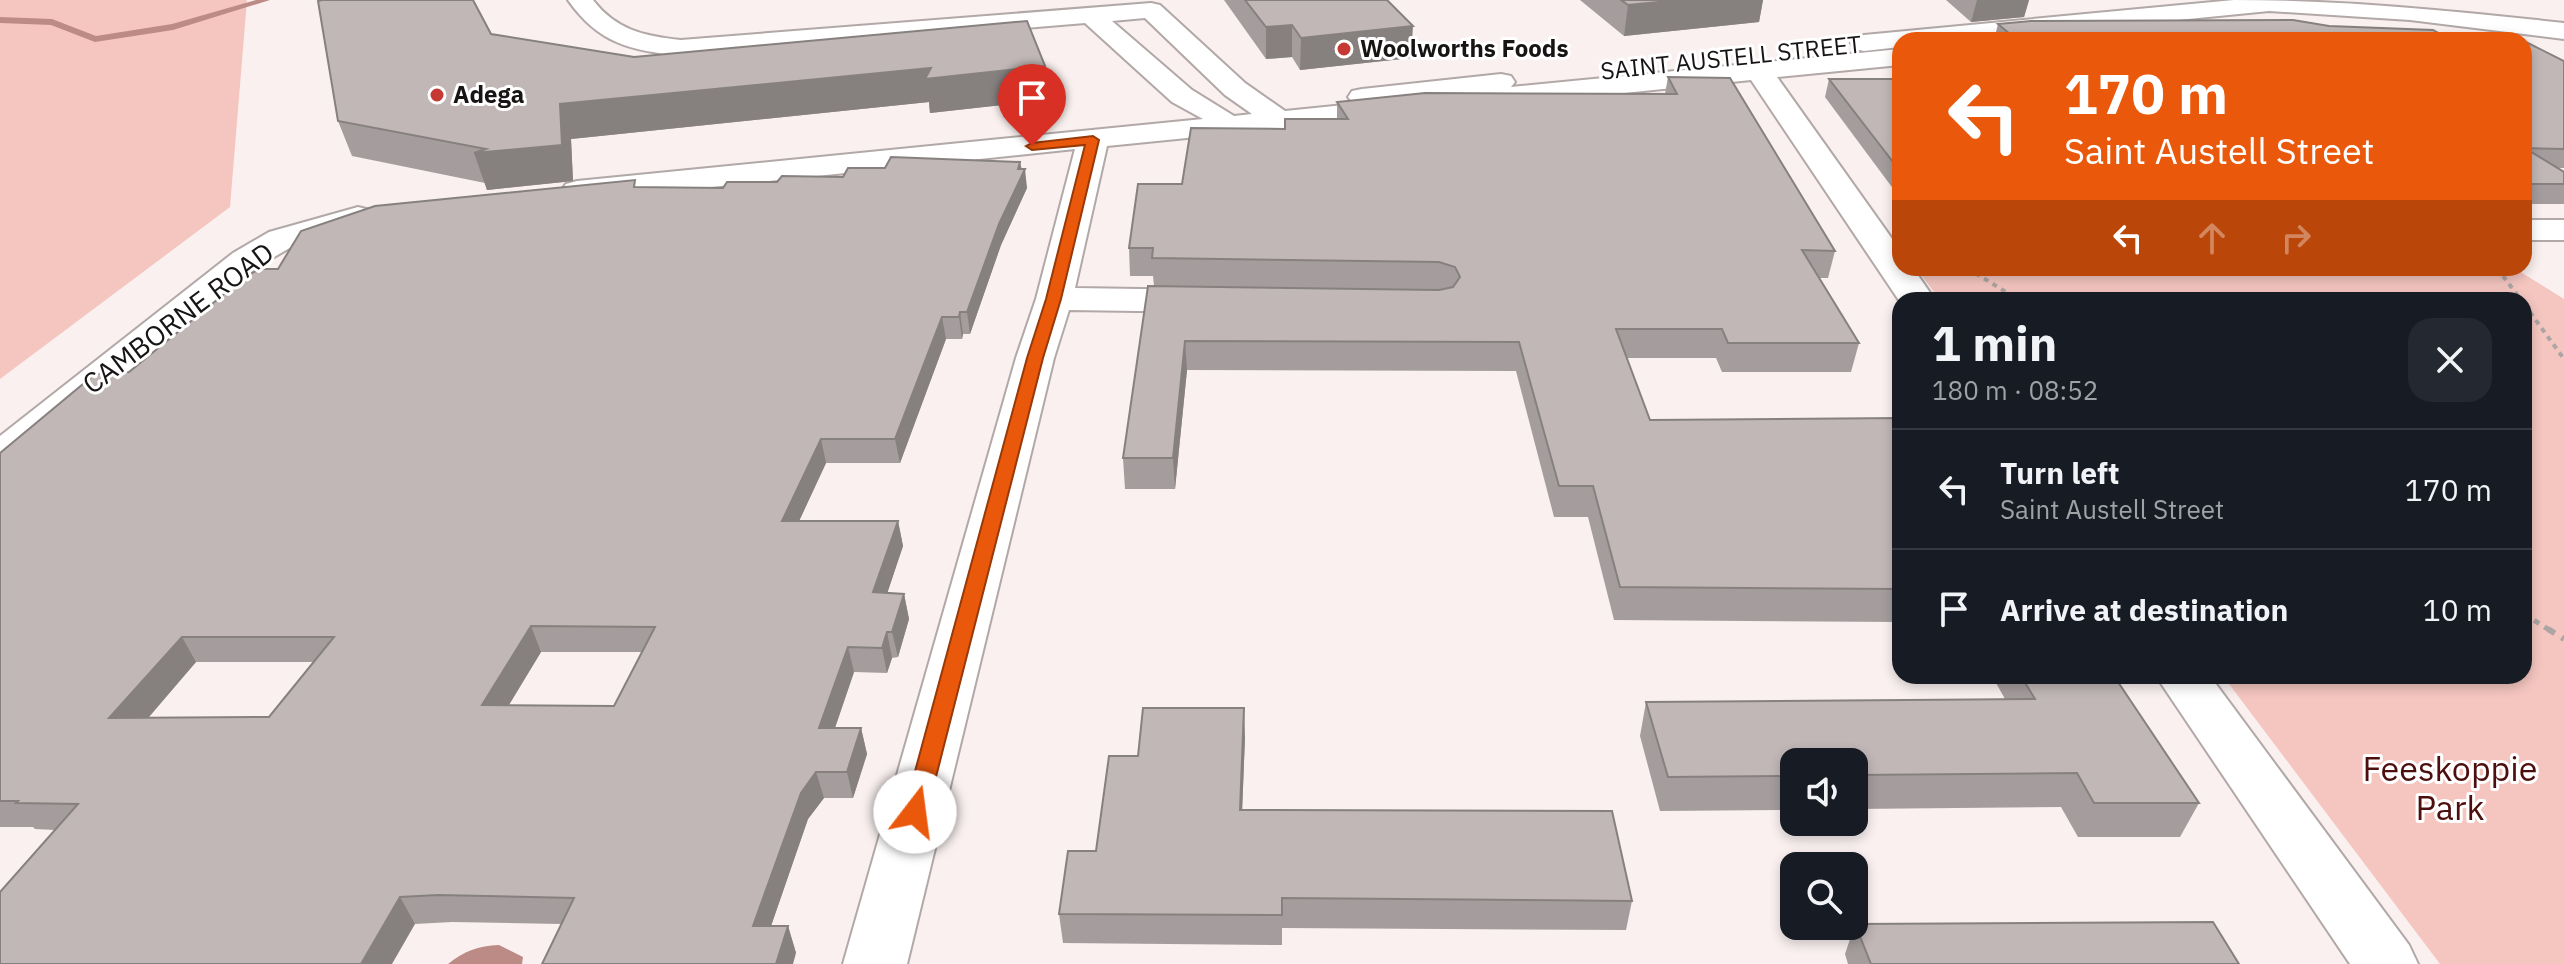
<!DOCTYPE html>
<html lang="en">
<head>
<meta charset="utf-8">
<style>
	:root { --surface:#171b24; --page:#242831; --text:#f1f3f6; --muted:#9ea1a6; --line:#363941 }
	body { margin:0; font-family:"IBM Plex Sans",sans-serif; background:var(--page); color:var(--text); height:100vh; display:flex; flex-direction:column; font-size:30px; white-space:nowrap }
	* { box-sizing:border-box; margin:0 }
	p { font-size:26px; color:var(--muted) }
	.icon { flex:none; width:44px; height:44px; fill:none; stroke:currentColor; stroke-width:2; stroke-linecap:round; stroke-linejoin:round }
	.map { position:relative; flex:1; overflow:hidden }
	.details { position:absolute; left:1892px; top:292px; width:640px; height:392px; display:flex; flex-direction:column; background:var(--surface); border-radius:24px; box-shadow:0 4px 12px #0003 }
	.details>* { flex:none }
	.top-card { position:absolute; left:1892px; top:32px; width:640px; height:244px; border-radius:24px; box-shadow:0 4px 12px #0003; background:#ea580c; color:#fff; overflow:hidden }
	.buttons { position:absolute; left:1780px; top:748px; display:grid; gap:16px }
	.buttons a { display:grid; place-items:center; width:88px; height:88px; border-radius:16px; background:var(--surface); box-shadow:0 4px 12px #0003; font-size:40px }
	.pin { position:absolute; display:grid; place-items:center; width:68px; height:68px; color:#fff; margin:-82px -34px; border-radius:50% 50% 50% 0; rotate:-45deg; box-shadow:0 0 8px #0007 }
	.pin .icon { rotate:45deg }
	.me { position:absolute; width:88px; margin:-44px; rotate:15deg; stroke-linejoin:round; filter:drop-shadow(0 0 6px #0008) }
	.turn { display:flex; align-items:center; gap:28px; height:168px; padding:0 40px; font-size:36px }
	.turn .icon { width:104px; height:104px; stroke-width:2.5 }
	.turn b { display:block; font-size:56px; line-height:68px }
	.lanes { display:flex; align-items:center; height:76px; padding:0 40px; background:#0003; justify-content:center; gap:40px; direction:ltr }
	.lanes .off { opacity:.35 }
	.round { display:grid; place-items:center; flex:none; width:84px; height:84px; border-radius:24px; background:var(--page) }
	.headline { display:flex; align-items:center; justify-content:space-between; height:136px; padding:0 40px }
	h1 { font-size:48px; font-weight:700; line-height:60px }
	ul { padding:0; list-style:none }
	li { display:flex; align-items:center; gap:24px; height:120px; padding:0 40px; border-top:2px solid var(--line) }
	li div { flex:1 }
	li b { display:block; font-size:30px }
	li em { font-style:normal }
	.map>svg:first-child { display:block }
	.green { fill:#f5c6c0 }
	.water { fill:#bd8b85 }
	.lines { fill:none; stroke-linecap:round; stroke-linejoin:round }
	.stream { fill:#bd8b85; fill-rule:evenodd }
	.minor-casing { stroke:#b1a8a7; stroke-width:4 }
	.path-far2 { stroke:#aca5a4; stroke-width:4; stroke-dasharray:5 5; stroke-linecap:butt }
	.path-far1 { stroke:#aca5a4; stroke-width:5; stroke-dasharray:6 6; stroke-linecap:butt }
	.path { stroke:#aca5a4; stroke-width:6; stroke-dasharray:8 8; stroke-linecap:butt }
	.minor { fill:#fff; fill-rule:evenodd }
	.wall { fill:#a59d9d; fill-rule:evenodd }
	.shaded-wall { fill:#86807f }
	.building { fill:#c0b7b6; stroke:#86807f; stroke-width:2; fill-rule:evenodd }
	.route { fill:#ea580c; stroke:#983908; stroke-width:2 }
	.poi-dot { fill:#c63834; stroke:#fff; stroke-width:3 }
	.labels { text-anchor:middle; stroke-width:6; stroke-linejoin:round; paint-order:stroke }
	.far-poi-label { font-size:24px; font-weight:bold; fill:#171414; stroke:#fff; text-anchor:start }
	.far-street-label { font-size:24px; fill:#171414; stroke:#fff }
	.street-label { font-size:28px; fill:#171414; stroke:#fff }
	.near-park-label { font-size:34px; fill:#4d0f0e; stroke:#fff }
</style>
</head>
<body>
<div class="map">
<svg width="2564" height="964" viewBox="0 0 2564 964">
	<rect width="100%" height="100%" fill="#f9f0ef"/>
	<g class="green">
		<polygon points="0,0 247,0 230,207 0,379"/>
		<polygon points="1916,268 2514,268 2564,299 2564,964 2440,964 2223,676 2524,676 2524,300 1940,300"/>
	</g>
	<path class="water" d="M499,945l24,12 -1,7h-74c16,-13 30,-18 51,-19z"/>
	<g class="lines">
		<polygon class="stream" points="256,0 270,0 173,30 95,42 51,25 0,23 0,17 52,19 96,36 172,24"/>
		<defs>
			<g id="minor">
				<path d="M568,0h25c23,30 51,36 88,40l470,-37 9,2 85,78 40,28 69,-7 -6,-7 4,-6 10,-2 139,-15 10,2 4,6 -4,5 389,-38v16l-123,12 123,173v18h13l22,32 -35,2 -149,-222 -282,29 -10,-3 -4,-6 3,-5 -55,6 7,7 -4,6 -10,3 -289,29 -32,142 131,2 13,3 5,8 -5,8 -13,3 -137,-2 -15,48 -147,606h-64l173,-606 20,-59 39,-150 -498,52 -11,-3 -5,-7 5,-7 11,-3 626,-62 -31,-17 -87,-79 -404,33c-51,-6 -82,-12 -113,-56zM1145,18l80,77 27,19 -18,2 -42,-26 -80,-69z"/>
				<path d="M2234,0c111,0 220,11 330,23v16l-154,-19 -141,-9 -294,29h-75v7l-36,4 -9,-2 -4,-6 4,-6 9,-2z"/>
				<polygon points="358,207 370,210 375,217 370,224 293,246 257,267 15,466 0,470 0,436 233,253 269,232"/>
				<rect x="2524" y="220" width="40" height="20"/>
				<polygon points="2156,676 2210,676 2409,945 2418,964 2350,964"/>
			</g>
		</defs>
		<use href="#minor" class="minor-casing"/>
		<g class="path-far2">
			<polyline points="1967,268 2019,300"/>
			<polyline points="2497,268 2521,300"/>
			<polyline points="2524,304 2564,359"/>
		</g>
		<polyline class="path-far1" points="2524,614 2551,631"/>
		<polyline class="path" points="2548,629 2564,639"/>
		<use href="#minor" class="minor"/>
	</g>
	<g class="wall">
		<polygon points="1224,0 1387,0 1411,58 1300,70 1292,57 1266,59"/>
		<polygon points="1580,0 1763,0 1759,22 1624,36"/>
		<polygon points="1946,0 2029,0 2024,17 1971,22"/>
		<polygon points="1998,24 2329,26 2523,40 1994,40"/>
		<polygon points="491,34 634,57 1045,66 1048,100 930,113 929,102 571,139 573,181 487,190 485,183 352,156 338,121"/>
		<polygon points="2524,41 2564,61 2564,168 2558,168 2564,172 2564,204 2524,204"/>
		<polygon points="1668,77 1835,251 1828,278 1819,278 1859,343 1851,372 1722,372 1716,358 1627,358 1650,420 1900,418 1900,622 1614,620 1588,517 1554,517 1516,371 1187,370 1175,489 1125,489 1123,458 1154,286 1153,276 1130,276 1129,248 1182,184 1285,129 1337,119 1337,102 1665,94"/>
		<polygon points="1829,79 1900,79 1900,198 1825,97"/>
		<path d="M1020,162l7,26 -26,57 -31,89h-7l-1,5h-16l-46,124h-74l-27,58h99l5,25 -16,47 17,1 5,25 -11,38 -6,1 -5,15 -33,-1 -19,56h26l6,26 -14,44h-29l-16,21 -37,107h17l8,27 -235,-29 -109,-2 -37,2 -360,-94 -20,-1 -2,-2h-33v-374l129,-81 508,-185 86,1 120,-11 42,-9zM541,652h101l-28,54 -105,-1zM196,662h118l-45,55h-121z"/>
		<polygon points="1992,676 2114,676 2199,803 2180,837 2078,837 2061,807 1854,809 1854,762 1794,762 1794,810 1660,811 1640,736 1646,702 2005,699"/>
		<polygon points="1245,737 1242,810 1632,901 1626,930 1282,928 1282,945 1063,943 1059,914 1096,851 1138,756"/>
		<polygon points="1855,924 2239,964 1848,964 1845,954"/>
	</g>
	<g class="shaded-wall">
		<polygon points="1680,0 1763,0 1759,22 1624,36 1628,5"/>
		<polygon points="1977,0 2029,0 2024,17 1971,22"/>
		<polygon points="1292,25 1292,57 1266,59 1266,27"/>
		<polygon points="1413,26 1411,58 1300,70 1301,38"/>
		<polygon points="1045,66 1048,100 930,113 929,102 571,139 573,181 487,190 474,153 562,145 560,104 931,68"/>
		<polygon points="1020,162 1022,175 1025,169 1027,188 1001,245 970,334 967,312"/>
		<polygon points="960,312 963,334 962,339 959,317"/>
		<polygon points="942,317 946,339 900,463 895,439"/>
		<polygon points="1185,341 1187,370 1175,489 1173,458"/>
		<polygon points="821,439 826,463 788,545 782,521"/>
		<polygon points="898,521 903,546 879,618 873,592"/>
		<polygon points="904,594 909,619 898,657 892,632"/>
		<polygon points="531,626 541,652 493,731 482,705"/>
		<polygon points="887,632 892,658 887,673 882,648"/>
		<polygon points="182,637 196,662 126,744 109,718"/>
		<polygon points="848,647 854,672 826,754 819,728"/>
		<polygon points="1244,708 1245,737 1241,840 1240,810"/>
		<polygon points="861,728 867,754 853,798 847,772"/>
		<polygon points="816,772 824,798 808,819 762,952 753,926 801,793"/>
		<polygon points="400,897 415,924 392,964 361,964"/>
		<polygon points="788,926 796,953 793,964 776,964"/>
	</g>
	<g class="building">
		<polygon points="322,0 473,0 491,34 634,57 1027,21 1045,66 925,79 931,68 560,104 562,145 474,153 486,149 338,121 318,1"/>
		<polygon points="1245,0 1387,0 1413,26 1301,38 1292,25 1266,27"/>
		<polygon points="1621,0 1680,0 1628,5"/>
		<polygon points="2293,20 2329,26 2433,30 2442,35 2516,37 2523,40 2017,40 1998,24 2031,21"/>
		<polygon points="2524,41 2564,61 2564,149 2525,148 2564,172 2564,184 2524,184"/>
		<polygon points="1668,77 1730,78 1835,251 1802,250 1859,343 1728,343 1722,329 1616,329 1650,420 1900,418 1900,589 1620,587 1593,486 1559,486 1519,342 1185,341 1173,458 1123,458 1148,286 1439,290 1453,287 1460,277 1455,267 1439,262 1152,258 1153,248 1129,248 1138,184 1182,184 1191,128 1285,129 1285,119 1348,119 1337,102 1425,93 1677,94"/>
		<polygon points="1829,79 1900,79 1900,171"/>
		<path d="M891,157l129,5 -2,7h7l-26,55 -32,88h-7l-1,5h-17l-47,122h-74l-39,82h116l-25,71 31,2 -12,38h-5l-5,16 -34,-1 -29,81h42l-14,44h-31l-15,21 -48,133h35l-12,38h-234l32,-66 -136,-3 -38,2 -39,67h-361v-72l78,-88 -62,-1 2,-2h-18v-348l95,-79 34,-2 117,-96 14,-7h18l23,-38 74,-25 260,-26 -1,7 89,1 4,-6h50l5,-6 61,1 5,-9h37zM531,626l124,1 -41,79 -132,-1zM182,637h152l-65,80 -160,1z"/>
		<polygon points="2021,676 2114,676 2199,803 2094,803 2077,773 1854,775 1854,762 1794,762 1794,776 1668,777 1646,702 2035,699"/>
		<polygon points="1143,708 1244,708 1240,810 1612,811 1632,901 1282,898 1282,915 1059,914 1068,851 1096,851 1109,756 1138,756"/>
		<polygon points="2213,922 2239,964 1871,964 1855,924"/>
	</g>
	<polygon class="route" points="1093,136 1099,140 1061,299 1043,358 927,812 924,818 915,821 907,818 904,812 1027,358 1046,299 1085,145 1032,150 1026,146 1032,143"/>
	<g class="poi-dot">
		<circle cx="1344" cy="49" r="8"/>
		<circle cx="437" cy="95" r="8"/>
	</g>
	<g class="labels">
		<g class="far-poi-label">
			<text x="1360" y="57">Woolworths Foods</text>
			<text x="453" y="103">Adega</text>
		</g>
		<g class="far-street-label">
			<text transform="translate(1731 58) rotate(-6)" y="8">SAINT AUSTELL STREET</text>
		</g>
		<g class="street-label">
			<text transform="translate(178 318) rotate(-37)" y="10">CAMBORNE ROAD</text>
		</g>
		<g class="near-park-label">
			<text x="2450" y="781">Feeskoppie<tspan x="2450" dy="39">Park</tspan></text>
		</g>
	</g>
</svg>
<div class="buttons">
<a><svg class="icon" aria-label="sound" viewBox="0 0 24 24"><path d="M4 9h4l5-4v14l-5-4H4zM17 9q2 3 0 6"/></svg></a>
<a><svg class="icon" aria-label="search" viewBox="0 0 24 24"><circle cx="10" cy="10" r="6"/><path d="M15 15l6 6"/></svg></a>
</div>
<div class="pin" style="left:1032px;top:146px;background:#d93025"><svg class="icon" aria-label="arrive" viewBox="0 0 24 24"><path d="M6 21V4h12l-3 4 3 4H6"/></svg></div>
<svg class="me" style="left:915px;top:812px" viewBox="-20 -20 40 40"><circle r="19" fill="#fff"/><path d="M0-13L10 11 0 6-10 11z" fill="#ea580c"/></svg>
<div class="top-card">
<div class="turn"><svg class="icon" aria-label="left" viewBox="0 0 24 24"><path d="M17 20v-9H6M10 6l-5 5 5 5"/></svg><div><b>170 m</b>Saint Austell Street</div></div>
<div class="lanes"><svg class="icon" aria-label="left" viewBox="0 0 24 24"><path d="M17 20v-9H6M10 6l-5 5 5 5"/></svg><svg class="icon off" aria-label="ahead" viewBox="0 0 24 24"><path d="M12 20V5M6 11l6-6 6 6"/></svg><svg class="icon off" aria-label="right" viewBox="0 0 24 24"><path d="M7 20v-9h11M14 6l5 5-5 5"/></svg></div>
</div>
<section class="details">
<div class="headline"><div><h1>1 min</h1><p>180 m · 08:52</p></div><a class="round"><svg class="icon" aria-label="close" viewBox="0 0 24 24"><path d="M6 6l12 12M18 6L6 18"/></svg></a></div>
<ul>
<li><svg class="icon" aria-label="left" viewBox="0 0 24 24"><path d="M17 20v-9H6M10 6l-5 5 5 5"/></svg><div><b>Turn left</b><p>Saint Austell Street</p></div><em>170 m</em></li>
<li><svg class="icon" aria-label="arrive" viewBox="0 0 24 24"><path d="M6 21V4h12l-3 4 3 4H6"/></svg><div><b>Arrive at destination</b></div><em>10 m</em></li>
</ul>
</section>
</div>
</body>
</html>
